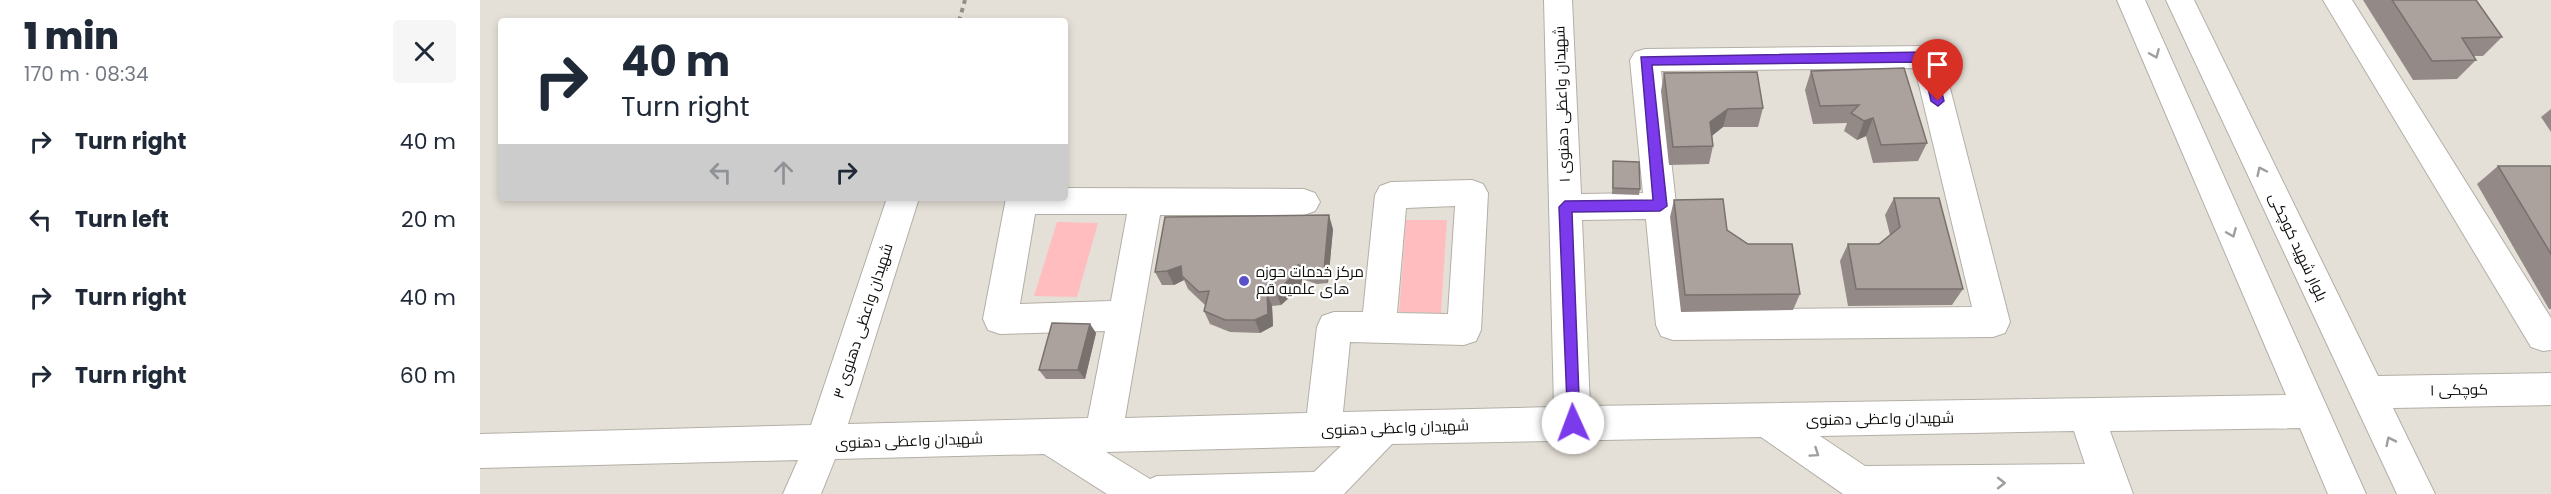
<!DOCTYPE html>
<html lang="en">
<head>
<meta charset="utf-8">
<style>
	:root { --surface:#fff; --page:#f6f6f7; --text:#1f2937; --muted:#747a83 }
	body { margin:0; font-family:Poppins,Cairo,sans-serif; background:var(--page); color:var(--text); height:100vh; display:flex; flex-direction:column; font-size:22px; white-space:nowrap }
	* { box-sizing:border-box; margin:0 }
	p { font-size:20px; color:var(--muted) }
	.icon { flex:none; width:33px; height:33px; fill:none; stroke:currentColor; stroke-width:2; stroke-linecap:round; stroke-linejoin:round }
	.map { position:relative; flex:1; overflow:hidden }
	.sheet { display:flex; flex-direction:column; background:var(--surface); width:480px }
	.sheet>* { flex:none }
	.top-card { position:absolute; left:18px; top:18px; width:570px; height:183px; border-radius:6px; box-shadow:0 3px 9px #0003; background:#fff; color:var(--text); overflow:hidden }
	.pin { position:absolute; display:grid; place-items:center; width:51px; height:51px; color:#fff; margin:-62px -26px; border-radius:50% 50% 50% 0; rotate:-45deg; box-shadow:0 0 6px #0007 }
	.pin .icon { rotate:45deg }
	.me { position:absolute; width:66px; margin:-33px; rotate:358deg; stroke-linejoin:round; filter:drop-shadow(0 0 4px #0008) }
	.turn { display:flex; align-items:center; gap:21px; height:126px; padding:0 24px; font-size:27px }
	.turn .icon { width:78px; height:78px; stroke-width:2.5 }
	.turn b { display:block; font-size:42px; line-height:51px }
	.lanes { display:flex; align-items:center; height:57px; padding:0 24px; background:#0003; justify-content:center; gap:30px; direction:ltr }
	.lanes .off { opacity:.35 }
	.round { display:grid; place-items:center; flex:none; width:63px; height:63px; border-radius:6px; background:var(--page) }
	.head { display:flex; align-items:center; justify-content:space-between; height:102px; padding:0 24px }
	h1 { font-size:36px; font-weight:800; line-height:45px }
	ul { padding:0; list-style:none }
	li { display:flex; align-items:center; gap:18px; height:78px; padding:0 24px }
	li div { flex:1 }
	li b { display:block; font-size:22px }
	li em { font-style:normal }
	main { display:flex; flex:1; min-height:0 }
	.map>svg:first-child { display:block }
	.green { fill:#ffbdbf }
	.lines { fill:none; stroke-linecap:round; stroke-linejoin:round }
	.minor-casing { stroke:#b3afa7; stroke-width:2 }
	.path { stroke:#938f88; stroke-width:4; stroke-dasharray:4.5 4.5; stroke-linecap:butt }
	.minor { fill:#fff; fill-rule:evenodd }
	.wall { fill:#938a87 }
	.shaded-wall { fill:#78716e }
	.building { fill:#aba19d; stroke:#78716e; stroke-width:1.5 }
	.oneway { stroke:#9f9e9d }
	.route { fill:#7c3aed; stroke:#51269a; stroke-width:1.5 }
	.poi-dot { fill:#5a51c9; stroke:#fff; stroke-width:2 }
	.labels { text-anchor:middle; stroke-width:4.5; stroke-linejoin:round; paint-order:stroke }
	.street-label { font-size:15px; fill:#0e0c09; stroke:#fff }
	.poi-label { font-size:15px; fill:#0e0c09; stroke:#fff; text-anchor:start }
</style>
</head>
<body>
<main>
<section class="sheet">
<div class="head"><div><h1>1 min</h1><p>170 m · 08:34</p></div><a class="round"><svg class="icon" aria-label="close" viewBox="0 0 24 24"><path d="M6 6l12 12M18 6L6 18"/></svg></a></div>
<ul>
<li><svg class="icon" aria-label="right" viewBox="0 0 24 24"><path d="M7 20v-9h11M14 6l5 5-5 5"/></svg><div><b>Turn right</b></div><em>40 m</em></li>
<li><svg class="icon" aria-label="left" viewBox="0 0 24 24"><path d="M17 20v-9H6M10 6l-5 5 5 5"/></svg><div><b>Turn left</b></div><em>20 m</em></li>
<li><svg class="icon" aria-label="right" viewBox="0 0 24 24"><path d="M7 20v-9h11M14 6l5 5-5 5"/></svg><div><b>Turn right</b></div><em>40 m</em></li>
<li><svg class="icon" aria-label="right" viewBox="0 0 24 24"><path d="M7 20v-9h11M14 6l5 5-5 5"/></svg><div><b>Turn right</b></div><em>60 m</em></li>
</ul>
</section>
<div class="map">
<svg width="2071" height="494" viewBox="0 0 2071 494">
	<rect width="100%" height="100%" fill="#e5e0d7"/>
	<g class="green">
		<polygon points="926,220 967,220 961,313 919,312"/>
		<polygon points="577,222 618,223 597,297 554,296"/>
	</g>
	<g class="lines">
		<defs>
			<g id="minor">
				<path d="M1064,0h28l9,194 62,-1 -13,-133 5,-8 10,-3 282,-3 10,3 5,8 68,265 -5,11 -12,4 -320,3 -12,-4 -5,-11 -10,-106 -64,1 8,186 696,-11 -169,-395h28l221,494h-38l-28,-66 -190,3 23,63h-290l-82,-57 -369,7 -48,50h-237l-63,-40 -209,5 -14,35h-38l15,-34 -318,8v-34l331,-9 76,-227h32l-71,226 240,-6 17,-87 -105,3 -12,-4 -5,-11 23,-121h59v-10l239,1 11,4 5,9 -5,9 -11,4h-144l-35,203 182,-5 10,-86 5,-11 12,-4h29l12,-117 5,-9 11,-4 81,-2 11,4 5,9 -7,137 -5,11 -12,4 -114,-3 -7,70 211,-5zM1435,68l57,239 -284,3 -27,-239zM975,206l-7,108 -51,-1 9,-105zM555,214h92l-16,87 -91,3zM1594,431l11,33 -220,2 -45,-30zM861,446l-27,26 -157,4 -7,3 -44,-27z"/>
				<polygon points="1686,0 1714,0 1898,376 2071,373 2071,405 1913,408 1955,494 1917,494"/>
				<polygon points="1843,0 1872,0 2071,318 2071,350 2063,351 2051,347"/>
			</g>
		</defs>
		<use href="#minor" class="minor-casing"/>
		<polyline class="path" points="479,21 485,0"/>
		<use href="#minor" class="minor"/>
	</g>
	<g class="wall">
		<polygon points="1883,0 1996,0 2022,37 2003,56 1994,56 1996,60 1977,79 1933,80"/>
		<polygon points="1331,71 1447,143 1438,161 1393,163 1386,136 1377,140 1364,131 1367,123 1333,124 1325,90"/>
		<polygon points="1184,73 1283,108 1278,127 1243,127 1232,136 1233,146 1229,164 1189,165 1181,91"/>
		<polygon points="2071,109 2071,132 2061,117"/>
		<polygon points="1133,161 1160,189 1159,195 1132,194"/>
		<polygon points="2018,166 2071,166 2071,309 2069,309 1997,184"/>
		<polygon points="1414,198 1483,289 1472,305 1368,306 1360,261 1368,244 1399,244 1410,235 1405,215"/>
		<polygon points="1194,200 1247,230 1320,294 1313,310 1201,312 1190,217"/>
		<polygon points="853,229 848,283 837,284 822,279 821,287 801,305 792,306 793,326 780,333 750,332 730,324 724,311 726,305 725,305 708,289 704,280 694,285 682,285 675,272"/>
		<polygon points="610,324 616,333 605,379 566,379 559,370"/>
	</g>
	<g class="shaded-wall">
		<polygon points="1248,109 1243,127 1226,140 1230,122"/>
		<polygon points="1393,118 1386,136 1377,140 1384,121"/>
		<polygon points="849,215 853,229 848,283 844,270"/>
		<polygon points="818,265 822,279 821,287 801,305 796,292"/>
		<polygon points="701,266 702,276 704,280 694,285 687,271"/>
		<polygon points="787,293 792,306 793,326 780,333 775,320"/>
		<polygon points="610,324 616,333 605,379 598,370"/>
	</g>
	<g class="building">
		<polygon points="1912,0 1996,0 2022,37 1982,38 1996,60 1952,61"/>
		<polygon points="1424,68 1447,143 1401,145 1393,118 1384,121 1371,113 1379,105 1340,106 1331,71"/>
		<polygon points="1277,72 1283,108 1248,109 1230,122 1233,146 1193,147 1184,73"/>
		<polygon points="1133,161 1159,162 1160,189 1133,188"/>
		<polygon points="2018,166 2071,166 2071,254"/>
		<polygon points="1414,198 1459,198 1483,289 1376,289 1368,244 1399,244 1420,227"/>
		<polygon points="1243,199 1247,230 1268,244 1312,244 1320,294 1205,295 1194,200"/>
		<polygon points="849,215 844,270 834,270 818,265 816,273 796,292 787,293 788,314 775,320 745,320 724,311 729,291 719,292 702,276 701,266 687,271 675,272 685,217"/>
		<polygon points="572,323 610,324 598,370 559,370"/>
	</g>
	<defs><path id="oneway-chevron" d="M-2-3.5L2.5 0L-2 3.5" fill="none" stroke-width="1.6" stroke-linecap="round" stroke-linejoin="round" transform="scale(1.5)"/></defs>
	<g class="oneway">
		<use href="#oneway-chevron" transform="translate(1675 54) rotate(67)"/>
		<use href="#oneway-chevron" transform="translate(1781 171) rotate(-115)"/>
		<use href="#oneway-chevron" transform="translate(1752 233) rotate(67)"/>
		<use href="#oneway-chevron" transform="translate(1910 441) rotate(-116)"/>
		<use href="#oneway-chevron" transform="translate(1335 453) rotate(34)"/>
		<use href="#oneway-chevron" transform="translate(1521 483)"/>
	</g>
	<polygon class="route" points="1446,52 1453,57 1464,101 1458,106 1451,101 1442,62 1172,65 1187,206 1180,211 1092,212 1100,423 1098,428 1088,428 1079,207 1085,201 1173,200 1161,57"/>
	<circle class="poi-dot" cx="764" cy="281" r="6"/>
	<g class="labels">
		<g class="street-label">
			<text transform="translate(1082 104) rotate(-92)" y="5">شهیدان واعظی دهنوی ۱</text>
			<text transform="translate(1818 247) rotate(65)" y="5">بلوار شهید کوچکی</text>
			<text transform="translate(383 321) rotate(-72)" y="5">شهیدان واعظی دهنوی ۳</text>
			<text transform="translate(1979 390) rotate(-1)" y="5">کوچکی ۱</text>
			<text transform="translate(1400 419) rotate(-1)" y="5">شهیدان واعظی دهنوی</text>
			<text transform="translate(915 428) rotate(-2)" y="5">شهیدان واعظی دهنوی</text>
			<text transform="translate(429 441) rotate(-2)" y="5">شهیدان واعظی دهنوی</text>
		</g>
		<g class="poi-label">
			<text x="776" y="277">مرکز خدمات حوزه<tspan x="776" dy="17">های علمیه قم</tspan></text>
		</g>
	</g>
</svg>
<div class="pin" style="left:1458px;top:101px;background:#d93025"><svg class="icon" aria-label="arrive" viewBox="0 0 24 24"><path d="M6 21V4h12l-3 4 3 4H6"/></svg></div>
<svg class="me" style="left:1093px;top:423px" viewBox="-20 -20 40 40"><circle r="19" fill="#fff"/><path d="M0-13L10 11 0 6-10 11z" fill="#7c3aed"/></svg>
<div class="top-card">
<div class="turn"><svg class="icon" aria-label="right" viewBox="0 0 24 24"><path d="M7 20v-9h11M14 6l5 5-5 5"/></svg><div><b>40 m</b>Turn right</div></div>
<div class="lanes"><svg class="icon off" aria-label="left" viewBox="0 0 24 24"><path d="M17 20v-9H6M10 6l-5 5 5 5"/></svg><svg class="icon off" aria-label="ahead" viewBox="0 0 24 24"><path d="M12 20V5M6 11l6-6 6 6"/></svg><svg class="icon" aria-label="right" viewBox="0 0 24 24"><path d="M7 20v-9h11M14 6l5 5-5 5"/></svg></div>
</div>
</div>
</main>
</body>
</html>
